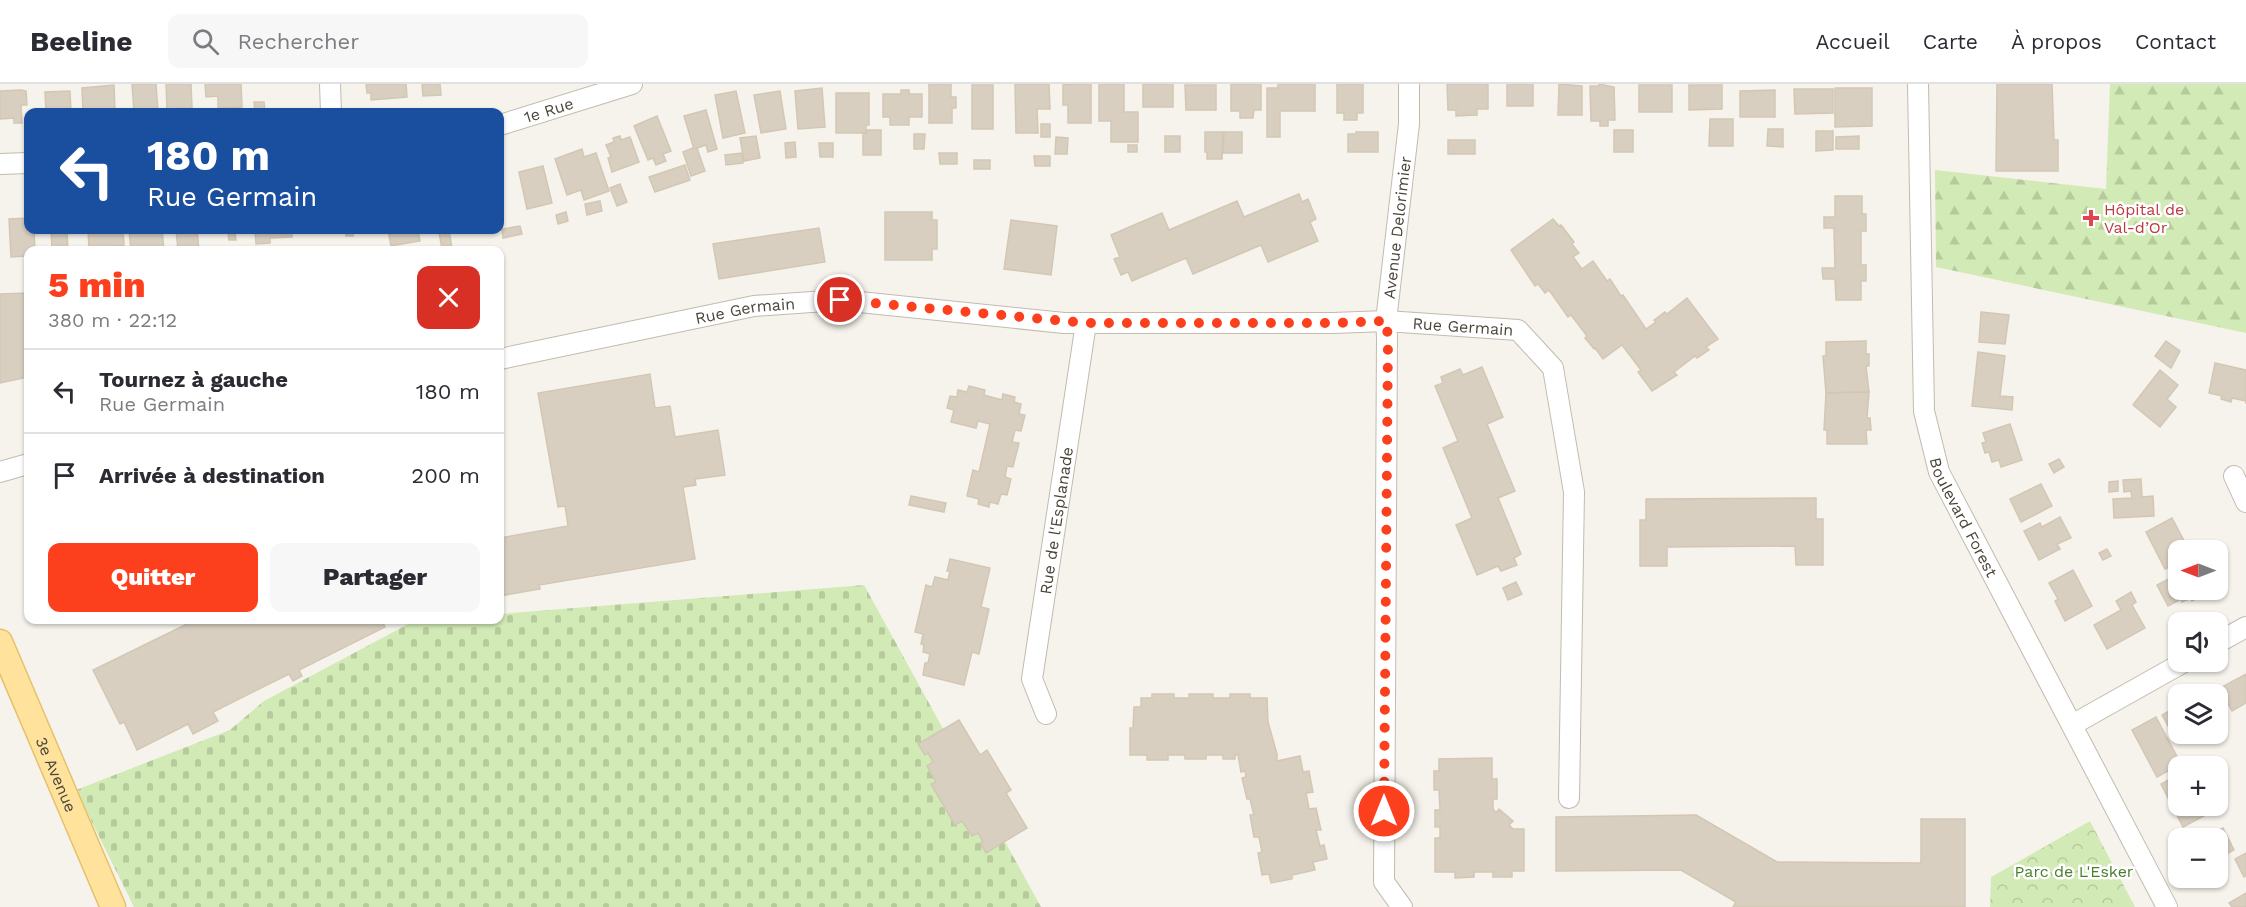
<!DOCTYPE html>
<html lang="fr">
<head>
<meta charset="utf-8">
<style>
	:root { --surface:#fff; --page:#f7f7f7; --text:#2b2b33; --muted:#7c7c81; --line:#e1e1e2; --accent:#fc3f1d }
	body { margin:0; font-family:"Work Sans",sans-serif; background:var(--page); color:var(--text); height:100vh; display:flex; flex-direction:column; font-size:22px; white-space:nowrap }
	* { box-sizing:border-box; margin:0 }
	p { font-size:20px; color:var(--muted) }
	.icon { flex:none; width:33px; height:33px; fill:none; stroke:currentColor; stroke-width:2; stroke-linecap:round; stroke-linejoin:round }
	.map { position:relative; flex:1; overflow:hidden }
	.side { position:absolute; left:24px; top:162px; width:480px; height:378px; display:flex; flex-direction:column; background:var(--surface); border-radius:12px; box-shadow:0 2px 4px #0004 }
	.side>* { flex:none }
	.hud { position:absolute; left:24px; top:24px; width:480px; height:126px; border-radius:12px; box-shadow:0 2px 4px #0004; background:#1a4fa0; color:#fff; overflow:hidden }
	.needle { width:39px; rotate:270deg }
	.tools { position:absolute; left:2168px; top:456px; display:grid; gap:12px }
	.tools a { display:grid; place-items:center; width:60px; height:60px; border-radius:12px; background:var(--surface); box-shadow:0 2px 4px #0004; font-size:30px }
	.pin { position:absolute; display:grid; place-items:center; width:51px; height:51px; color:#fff; margin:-26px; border:3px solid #fff; border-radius:50%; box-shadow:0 2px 6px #0007 }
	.me { position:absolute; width:66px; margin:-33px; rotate:0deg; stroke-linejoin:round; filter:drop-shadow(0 0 4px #0008) }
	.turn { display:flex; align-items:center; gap:21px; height:126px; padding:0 24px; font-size:27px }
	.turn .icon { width:78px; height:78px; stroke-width:2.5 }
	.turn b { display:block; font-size:42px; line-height:51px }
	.round { display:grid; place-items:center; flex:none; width:63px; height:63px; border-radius:12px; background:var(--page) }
	.summary { display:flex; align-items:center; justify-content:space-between; height:102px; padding:0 24px }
	h1 { font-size:36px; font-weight:800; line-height:45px; color:var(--accent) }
	.action { display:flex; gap:12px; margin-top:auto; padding:12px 24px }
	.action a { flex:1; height:69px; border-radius:12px; background:var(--accent); color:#fff; font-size:24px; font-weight:800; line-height:69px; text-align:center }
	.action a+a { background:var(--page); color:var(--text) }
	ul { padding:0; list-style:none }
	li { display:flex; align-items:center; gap:18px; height:84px; padding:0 24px; border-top:2px solid var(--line) }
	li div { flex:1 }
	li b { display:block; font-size:22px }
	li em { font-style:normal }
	header { display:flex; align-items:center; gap:36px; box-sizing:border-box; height:84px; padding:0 30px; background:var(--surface); border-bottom:2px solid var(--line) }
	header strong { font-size:28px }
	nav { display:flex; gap:33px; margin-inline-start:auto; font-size:21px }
	.search { width:420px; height:54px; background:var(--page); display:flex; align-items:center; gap:15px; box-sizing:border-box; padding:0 21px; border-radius:12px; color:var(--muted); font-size:22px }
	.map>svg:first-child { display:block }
	.forest { fill:url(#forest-firs) }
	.cemetery { fill:url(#cemetery-stones) }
	.park { fill:url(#park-crowns) }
	.building { fill:#d8cfc1; stroke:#d3c7b4; stroke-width:1.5 }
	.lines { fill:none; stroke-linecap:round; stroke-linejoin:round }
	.minor-casing { stroke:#c2bbae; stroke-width:22 }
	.major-casing { stroke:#e6c16a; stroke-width:27 }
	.minor { stroke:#fff; stroke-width:20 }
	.major { stroke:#ffe39c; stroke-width:24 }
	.route { stroke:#fc3f1d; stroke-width:10; stroke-dasharray:0 18 }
	.health-dot { fill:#e0444e; stroke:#fff; stroke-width:2 }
	.labels { text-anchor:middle; stroke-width:5; stroke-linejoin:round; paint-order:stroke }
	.street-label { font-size:16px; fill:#4b4439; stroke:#fff }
	.health-label { font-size:16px; fill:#be3a42; stroke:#fff; text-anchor:start }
	.park-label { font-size:16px; fill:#4a7f2a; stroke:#fff }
</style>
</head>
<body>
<header>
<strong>Beeline</strong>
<div class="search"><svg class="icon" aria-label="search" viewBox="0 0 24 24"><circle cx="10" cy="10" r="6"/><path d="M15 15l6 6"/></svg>Rechercher</div>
<nav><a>Accueil</a><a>Carte</a><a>À propos</a><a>Contact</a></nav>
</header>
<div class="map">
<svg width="2246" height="823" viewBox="0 0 2246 823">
	<defs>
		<pattern id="forest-firs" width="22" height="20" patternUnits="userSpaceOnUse" patternTransform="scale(1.5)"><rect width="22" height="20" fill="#d2eab5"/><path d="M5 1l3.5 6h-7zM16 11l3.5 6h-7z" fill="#b6ca9c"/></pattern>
		<pattern id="cemetery-stones" width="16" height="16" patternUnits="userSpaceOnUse" patternTransform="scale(1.5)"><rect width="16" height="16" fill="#d2eab5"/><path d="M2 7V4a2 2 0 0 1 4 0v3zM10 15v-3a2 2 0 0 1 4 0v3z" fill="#b6ca9c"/></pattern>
		<pattern id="park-crowns" width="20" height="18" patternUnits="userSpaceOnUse" patternTransform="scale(1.5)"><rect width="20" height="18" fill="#d2eab5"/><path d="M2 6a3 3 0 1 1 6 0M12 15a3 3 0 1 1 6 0" fill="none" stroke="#b6ca9c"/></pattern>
	</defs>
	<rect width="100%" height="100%" fill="#f6f3ec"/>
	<polygon class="forest" points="2110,0 2246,0 2246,249 1936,183 1935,86 2106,105"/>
	<polygon class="cemetery" points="864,501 1041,823 134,823 76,706 230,646 264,617 414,537 500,536 500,530"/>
	<polygon class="park" points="2090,737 2135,823 1990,823 1991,793"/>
	<g class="building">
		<polygon points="132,0 156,0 158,28 134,28"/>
		<polygon points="166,0 191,0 192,24 167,25"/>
		<polygon points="205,0 241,0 242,23 218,24 218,12 206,13"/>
		<polygon points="366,0 406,0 407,13 371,16 371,9 367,9"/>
		<polygon points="422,0 440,0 441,11 423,12"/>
		<polygon points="929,0 951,0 951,13 956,13 956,24 952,24 952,39 929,39"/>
		<polygon points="1015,0 1049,0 1050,25 1037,25 1038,49 1016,49"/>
		<polygon points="1074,0 1091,0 1091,39 1068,39 1068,21 1063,21 1063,1"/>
		<polygon points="1099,0 1124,0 1124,28 1138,28 1138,58 1111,58 1111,37 1099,37"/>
		<rect x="1143" y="0" width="30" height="23"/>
		<polygon points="1231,0 1261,0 1261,26 1254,26 1253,34 1240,34 1240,27 1231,27"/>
		<polygon points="1278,0 1315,0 1315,27 1280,27 1280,53 1267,53 1267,4 1278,4"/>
		<polygon points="1337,0 1363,0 1363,29 1357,29 1357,36 1344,36 1344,29 1337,29"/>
		<polygon points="1447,0 1488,0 1488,25 1477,25 1477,31 1456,32 1456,26 1448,26"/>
		<rect x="1507" y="0" width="26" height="22"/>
		<polygon points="1559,0 1582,2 1582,31 1558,31"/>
		<polygon points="1599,0 1614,3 1615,36 1608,36 1608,42 1600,42 1600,37 1591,37 1590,2 1599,2"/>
		<polygon points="1997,0 2052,0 2054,56 2058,56 2058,87 1996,87"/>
		<polygon points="114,1 115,28 83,28 82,4"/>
		<rect x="972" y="1" width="21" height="44"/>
		<polygon points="1185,1 1216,1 1216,26 1186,26"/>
		<rect x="1639" y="1" width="33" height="27"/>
		<polygon points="1689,1 1722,1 1722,25 1689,26"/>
		<polygon points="822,4 825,43 798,45 795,7"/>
		<polygon points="1835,4 1872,4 1872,42 1835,43"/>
		<polygon points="1794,5 1833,5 1833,29 1795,30"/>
		<polygon points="21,6 26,7 27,21 21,21 22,39 14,39 14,34 0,35 0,7"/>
		<polygon points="901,6 909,6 909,10 922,10 922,33 909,33 909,41 890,41 890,33 883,33 883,10 901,10"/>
		<polygon points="1775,6 1775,33 1740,33 1740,7"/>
		<polygon points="70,7 71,28 46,28 45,8"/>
		<polygon points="736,7 745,49 723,54 715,11"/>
		<polygon points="780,7 786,45 761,49 754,11"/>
		<polygon points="836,9 869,9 869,41 866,41 866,49 836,49"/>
		<polygon points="254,18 264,18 265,28 255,28"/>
		<polygon points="706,26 717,65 708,68 706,61 694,65 684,32"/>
		<polygon points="657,32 671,67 663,70 666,77 656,81 653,74 648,76 634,42"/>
		<polygon points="1710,35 1733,35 1733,62 1709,62"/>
		<rect x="1041" y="40" width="9" height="13"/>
		<polygon points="1768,45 1783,45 1783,63 1767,62"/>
		<polygon points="867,46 881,46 881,71 863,71 863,49 867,49"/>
		<rect x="1614" y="46" width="19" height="22"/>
		<polygon points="1816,47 1833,47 1833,66 1816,67"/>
		<polygon points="1205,48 1223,48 1222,75 1207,75 1207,68 1205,68"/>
		<polygon points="1224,48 1242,48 1242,69 1223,69"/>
		<polygon points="1356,48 1378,48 1378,68 1348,68 1348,50 1356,50"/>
		<polygon points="914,50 925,50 924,65 914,65"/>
		<polygon points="620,52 621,56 630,53 639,78 612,88 608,74 611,73 606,61 614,58 613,54"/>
		<polygon points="756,52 760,74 744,77 740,54"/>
		<rect x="1165" y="52" width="15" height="16"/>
		<polygon points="1859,52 1859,65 1836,65 1836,53"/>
		<polygon points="1056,53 1068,54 1067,70 1055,70"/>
		<rect x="1448" y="56" width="27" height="14"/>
		<polygon points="795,58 796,73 786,74 785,59"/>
		<polygon points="819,59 833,59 833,73 820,73"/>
		<rect x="1128" y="61" width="9" height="7"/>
		<polygon points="693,64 697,64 705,87 691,92 683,68"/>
		<polygon points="582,65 584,73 596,69 609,107 584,116 581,106 567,111 555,75"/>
		<polygon points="742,69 743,79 726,81 725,71"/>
		<polygon points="939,69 957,69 957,80 940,80"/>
		<polygon points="1034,72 1050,72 1050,82 1035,82"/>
		<rect x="974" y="76" width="16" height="9"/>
		<polygon points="685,81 690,96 655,108 649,93"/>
		<polygon points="543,82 552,119 527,125 519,88"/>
		<polygon points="620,100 627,118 617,122 610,104"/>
		<polygon points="500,108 503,127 500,128"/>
		<polygon points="1299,110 1302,118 1308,115 1316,135 1310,138 1318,157 1268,178 1261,161 1193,190 1186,174 1132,197 1128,188 1121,191 1114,175 1120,173 1111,151 1162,129 1169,146 1237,117 1244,133"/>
		<polygon points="1835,112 1862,112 1862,130 1866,130 1866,147 1861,147 1861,181 1866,181 1866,197 1861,197 1861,216 1836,216 1835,195 1823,195 1822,184 1835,184 1834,144 1824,144 1824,133 1835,133"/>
		<polygon points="600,117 602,127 587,131 585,120"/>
		<polygon points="566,128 568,137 558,140 556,131"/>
		<polygon points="885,128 932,128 932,136 937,136 937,165 932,165 932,176 885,176"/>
		<polygon points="28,134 28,146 34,146 35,166 28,166 28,172 11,173 9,135"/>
		<polygon points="1553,135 1559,142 1561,141 1574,158 1572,160 1579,169 1573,173 1582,185 1593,177 1607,197 1610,195 1621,212 1623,211 1646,245 1656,238 1654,236 1665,228 1667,230 1687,214 1718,255 1706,263 1709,266 1697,274 1695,272 1674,288 1677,291 1652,307 1638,288 1641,286 1622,261 1603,275 1595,264 1594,265 1585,254 1587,252 1571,231 1568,233 1549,206 1545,209 1538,200 1535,202 1511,166"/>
		<polygon points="1011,136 1057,142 1051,191 1004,185"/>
		<polygon points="520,142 522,150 503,154 502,145"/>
		<polygon points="819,144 825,178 719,195 713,160"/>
		<polygon points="51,146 67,146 68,166 48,166 52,166"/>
		<polygon points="88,146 123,146 124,162 114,162 114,166 89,164"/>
		<polygon points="129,146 162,146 164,166 131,166"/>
		<polygon points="176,146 197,146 199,166 178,166"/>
		<polygon points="224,146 246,146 247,148 235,149 236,156 229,156 228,149 224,149"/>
		<polygon points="255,146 292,146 292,153 270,154 270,159 256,160"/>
		<polygon points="345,146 367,146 353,147 353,152 346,152"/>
		<polygon points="388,146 418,146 420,157 391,162"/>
		<polygon points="449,146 452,164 442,165 439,148"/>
		<polygon points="28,209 28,293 0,299 0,210"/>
		<polygon points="1981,228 2009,231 2005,260 1979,258"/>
		<polygon points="1866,257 1866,270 1869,270 1869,282 1866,282 1869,308 1826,309 1823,272 1826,272 1826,258"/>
		<polygon points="2166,257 2180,267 2171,284 2155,272"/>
		<polygon points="1978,268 2005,272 2000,312 2013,313 2012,326 1972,322"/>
		<polygon points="2215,279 2246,286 2246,320 2246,317 2232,314 2231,318 2221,315 2222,312 2209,309"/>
		<polygon points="1482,283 1503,333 1487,340 1515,407 1498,414 1521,470 1514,474 1517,481 1501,487 1498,482 1477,491 1456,441 1472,434 1443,364 1458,357 1435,302 1443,299 1441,293 1460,285 1463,291"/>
		<polygon points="2160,286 2178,301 2167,315 2176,323 2160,343 2133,321"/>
		<polygon points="650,290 655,324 670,322 675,353 718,346 725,391 695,395 696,401 683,403 695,475 539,501 540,505 500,512 500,454 568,442 565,422 558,423 538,309"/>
		<polygon points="969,302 985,306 984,311 1002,316 1003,310 1015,313 1014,318 1021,320 1019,330 1025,331 1021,347 1015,346 1012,358 1019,359 1013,383 1007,382 1005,393 1011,395 1007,411 1001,410 998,420 990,418 989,423 978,420 979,415 967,412 973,386 979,388 990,340 978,337 976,344 951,338 954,326 947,324 950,312 957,313 958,306 967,308"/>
		<polygon points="1869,308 1867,334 1870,334 1871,346 1866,346 1867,360 1827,360 1827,346 1824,346 1826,309"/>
		<polygon points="2010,340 2022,376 2001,383 1999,376 1992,378 1989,368 1985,369 1982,359 1986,358 1983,349"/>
		<polygon points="2059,375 2064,383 2054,389 2049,380"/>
		<polygon points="2141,395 2142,413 2153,412 2154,432 2114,434 2113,415 2132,414 2131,407 2124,408 2123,396"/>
		<polygon points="2118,397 2118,407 2109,408 2109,398"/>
		<polygon points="2041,400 2052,422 2021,438 2010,415"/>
		<polygon points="911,412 946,419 944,428 909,421"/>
		<polygon points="1816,414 1816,435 1823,435 1823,481 1796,481 1795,462 1667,463 1667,482 1640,482 1640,436 1646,436 1646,415"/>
		<polygon points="2060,433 2071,454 2057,460 2060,465 2039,476 2024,447 2040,439 2042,443"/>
		<polygon points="2172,434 2189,466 2178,466 2178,479 2165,485 2146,448"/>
		<polygon points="2107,465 2111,472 2103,476 2099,469"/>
		<polygon points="950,475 990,484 981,523 989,525 979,570 972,568 964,601 923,591 925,579 928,579 930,570 923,568 924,561 921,560 923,550 915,548 926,501 932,503 935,493 948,496 950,487 947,487"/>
		<polygon points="2073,486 2092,522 2065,537 2055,517 2058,515 2049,499"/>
		<polygon points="2178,490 2178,506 2208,506 2209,508 2192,517 2191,514 2182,518 2181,515 2168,522 2157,501"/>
		<polygon points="1516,498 1522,510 1508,516 1503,504"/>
		<polygon points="2131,508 2136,518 2132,521 2145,544 2107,565 2094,541 2121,526 2116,517"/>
		<polygon points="195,536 385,536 382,537 385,543 299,586 302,592 293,597 289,590 213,628 218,637 193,650 188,640 137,666 124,638 120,640 93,586"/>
		<polygon points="2246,590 2246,619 2232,627 2220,604"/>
		<polygon points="1152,610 1174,610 1174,614 1189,614 1189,610 1213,610 1213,614 1230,614 1230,610 1250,610 1250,614 1267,614 1268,638 1277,670 1277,677 1300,672 1303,688 1309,687 1313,708 1306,709 1309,725 1316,724 1321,746 1316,746 1320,762 1324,761 1327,775 1313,778 1315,786 1292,791 1292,795 1271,799 1269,790 1262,791 1258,769 1262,768 1259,753 1254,753 1250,731 1254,731 1250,715 1247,715 1242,694 1246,693 1245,687 1241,688 1238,671 1235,671 1235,675 1223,675 1223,671 1206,671 1206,675 1185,675 1185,671 1168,671 1168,676 1147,676 1147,671 1130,671 1130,644 1133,644 1134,623 1141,623 1141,614 1152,614"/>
		<polygon points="2171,626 2178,639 2178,643 2171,647 2162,631"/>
		<polygon points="2156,633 2181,680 2157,693 2132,646"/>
		<polygon points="959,636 980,671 987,666 1011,706 1006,709 1027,744 986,769 980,759 983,758 978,749 972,752 962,737 955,741 931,700 936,698 927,682 933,678 928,669 925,671 918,660"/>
		<polygon points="1492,674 1492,695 1497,695 1497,715 1493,715 1493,725 1496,729 1499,725 1513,737 1509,741 1513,745 1524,745 1524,787 1512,787 1512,793 1493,793 1493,788 1474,788 1474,793 1455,794 1455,788 1435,788 1435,754 1440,754 1440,743 1435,743 1435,726 1440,726 1439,706 1434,706 1434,687 1439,687 1439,675"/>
		<polygon points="2178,691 2178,722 2198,722 2204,732 2183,743 2161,700"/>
		<polygon points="1696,731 1777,778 1921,779 1921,735 1965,735 1965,823 1733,823 1736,818 1681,786 1556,787 1556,733"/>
		<polygon points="2223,744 2234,766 2217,775 2217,754 2203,754"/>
		<polygon points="2246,769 2246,792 2244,793 2235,775"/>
		<polygon points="2246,809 2246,823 2232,823 2229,819"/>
	</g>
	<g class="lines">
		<defs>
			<g id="minor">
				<polyline points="330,0 331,28"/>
				<path id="s1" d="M1918,0l6,327 15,61 228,435"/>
				<path id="s2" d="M500,41l132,-41"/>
				<polyline points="0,80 28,79"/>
				<path id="s3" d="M500,275l254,-53 86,-6 224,23h269l53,-2 132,9 35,38 21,124 -5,306"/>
				<polyline points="0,388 28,380"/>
				<polyline points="2234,392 2246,418"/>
				<polyline points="2217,559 2246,543"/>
				<path id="s4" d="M1046,630l-14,-35 54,-356"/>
				<polyline points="2072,641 2184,578"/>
				<path id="s5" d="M1402,823l-18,-25 3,-545 -1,-16 23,-197v-40"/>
			</g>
			<g id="major">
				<path id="s6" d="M0,558l113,265"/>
			</g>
		</defs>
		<use href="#minor" class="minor-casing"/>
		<use href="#major" class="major-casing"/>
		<use href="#minor" class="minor"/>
		<use href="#major" class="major"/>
	</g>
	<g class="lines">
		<polyline class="route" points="840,216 1086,239 1333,239 1386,237 1388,253 1384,727"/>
	</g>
	<path class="health-dot" d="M2088 125h6v6h6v6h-6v6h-6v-6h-6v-6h6z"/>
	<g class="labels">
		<g class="street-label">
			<text dy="6" stroke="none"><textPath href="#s2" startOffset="51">1e Rue</textPath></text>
			<text dy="6" stroke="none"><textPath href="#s5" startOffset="686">Avenue Delorimier</textPath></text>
			<text dy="6" stroke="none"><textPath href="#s3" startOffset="250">Rue Germain</textPath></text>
			<text dy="6" stroke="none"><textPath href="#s3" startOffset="970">Rue Germain</textPath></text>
			<text dy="6" stroke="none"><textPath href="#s1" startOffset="441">Boulevard Forest</textPath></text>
			<text dy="6" stroke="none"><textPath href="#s4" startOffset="198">Rue de l'Esplanade</textPath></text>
			<text dy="6" stroke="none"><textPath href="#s6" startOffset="144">3e Avenue</textPath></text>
		</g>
		<g class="health-label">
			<text x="2104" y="131">Hôpital de<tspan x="2104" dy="18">Val-d’Or</tspan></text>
		</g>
		<g class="park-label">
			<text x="2074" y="793">Parc de L'Esker</text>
		</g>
	</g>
</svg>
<div class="tools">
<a><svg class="needle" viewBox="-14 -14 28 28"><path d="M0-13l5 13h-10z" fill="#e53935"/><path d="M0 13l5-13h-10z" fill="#7c7c81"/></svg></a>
<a><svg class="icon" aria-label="sound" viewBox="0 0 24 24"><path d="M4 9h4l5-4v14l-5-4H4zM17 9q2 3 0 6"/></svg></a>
<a><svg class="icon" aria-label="layers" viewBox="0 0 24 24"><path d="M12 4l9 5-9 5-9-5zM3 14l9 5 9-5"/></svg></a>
<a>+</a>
<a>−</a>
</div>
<div class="pin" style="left:840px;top:216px;background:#d93025"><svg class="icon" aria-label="arrive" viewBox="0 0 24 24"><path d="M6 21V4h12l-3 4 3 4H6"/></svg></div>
<svg class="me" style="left:1384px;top:727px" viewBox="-20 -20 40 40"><circle r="17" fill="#fc3f1d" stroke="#fff" stroke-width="3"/><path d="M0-11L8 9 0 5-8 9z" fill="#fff"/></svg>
<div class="hud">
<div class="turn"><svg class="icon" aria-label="left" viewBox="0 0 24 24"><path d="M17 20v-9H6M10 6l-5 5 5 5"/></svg><div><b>180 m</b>Rue Germain</div></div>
</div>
<section class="side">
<div class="summary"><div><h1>5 min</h1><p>380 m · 22:12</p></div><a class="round" style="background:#d93025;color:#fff"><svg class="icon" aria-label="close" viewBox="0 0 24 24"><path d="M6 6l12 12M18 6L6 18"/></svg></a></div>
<ul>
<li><svg class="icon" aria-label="left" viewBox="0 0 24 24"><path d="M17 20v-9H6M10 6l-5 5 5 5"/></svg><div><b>Tournez à gauche</b><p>Rue Germain</p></div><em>180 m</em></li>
<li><svg class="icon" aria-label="arrive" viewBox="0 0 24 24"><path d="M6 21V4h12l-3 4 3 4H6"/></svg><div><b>Arrivée à destination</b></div><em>200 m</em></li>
</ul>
<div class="action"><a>Quitter</a><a>Partager</a></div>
</section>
</div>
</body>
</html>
